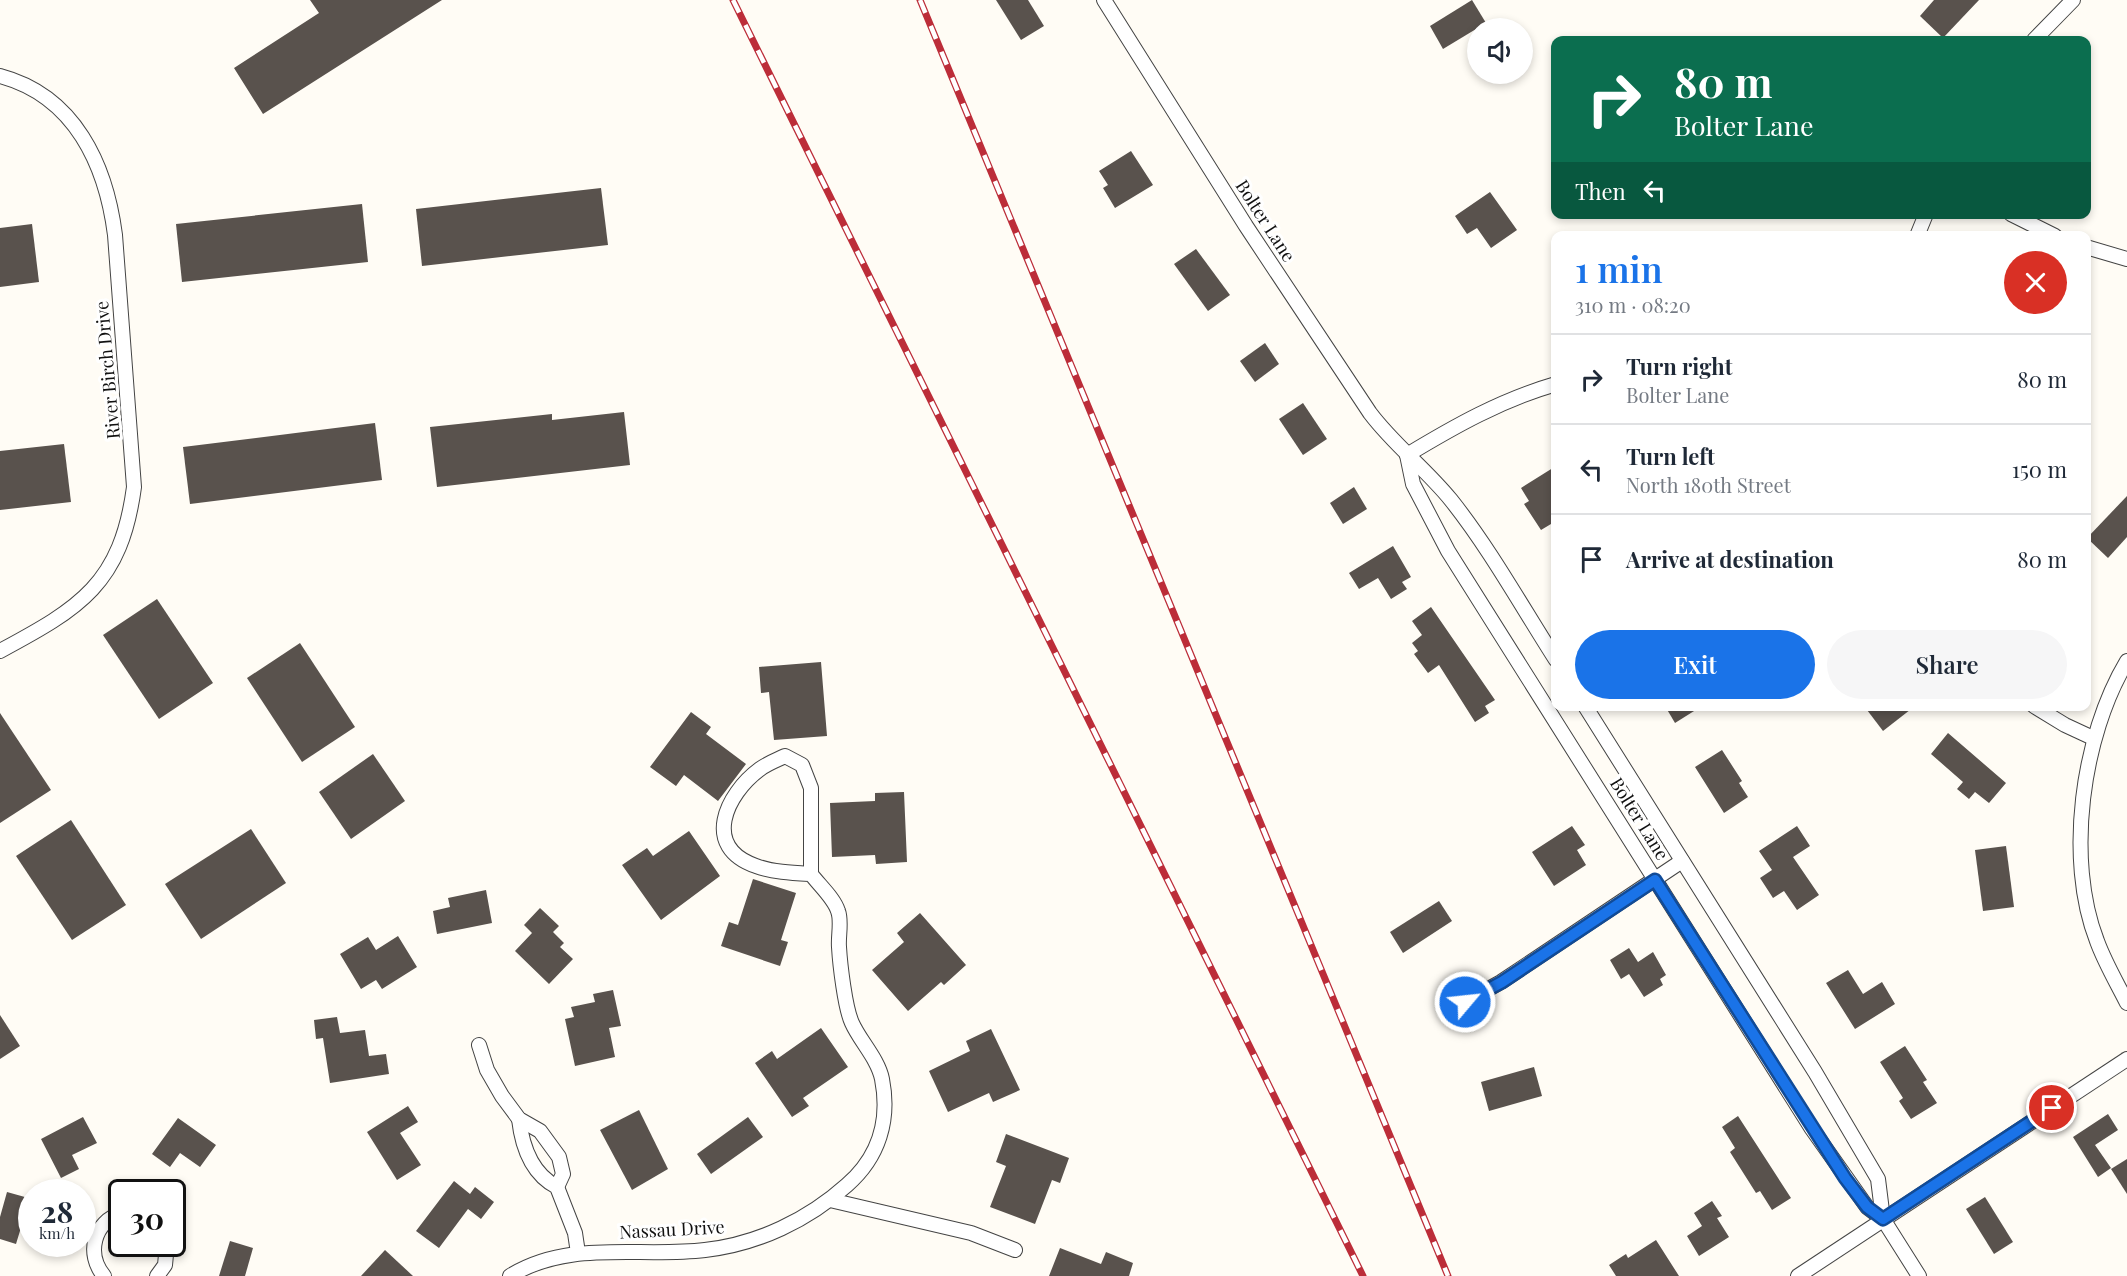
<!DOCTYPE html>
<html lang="en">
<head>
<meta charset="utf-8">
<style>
	:root { --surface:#fff; --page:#f6f6f7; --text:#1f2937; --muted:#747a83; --line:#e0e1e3; --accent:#1a73e8 }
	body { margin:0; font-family:"Playfair Display",serif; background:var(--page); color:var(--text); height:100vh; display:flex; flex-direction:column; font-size:22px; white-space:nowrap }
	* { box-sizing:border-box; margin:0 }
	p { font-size:20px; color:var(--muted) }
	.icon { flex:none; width:33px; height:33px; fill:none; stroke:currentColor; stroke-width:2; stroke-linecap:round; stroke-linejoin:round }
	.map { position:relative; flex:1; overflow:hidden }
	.side { position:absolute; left:1551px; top:231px; width:540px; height:480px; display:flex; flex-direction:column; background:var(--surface); border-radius:12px; box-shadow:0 3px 9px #0003 }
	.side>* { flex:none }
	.top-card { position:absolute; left:1551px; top:36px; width:540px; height:183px; border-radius:12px; box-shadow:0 3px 9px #0003; background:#0b6e4f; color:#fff; overflow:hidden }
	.tools { position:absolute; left:1467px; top:18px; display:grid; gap:12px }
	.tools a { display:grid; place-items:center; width:66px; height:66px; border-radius:50%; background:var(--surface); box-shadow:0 3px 9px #0003; font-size:30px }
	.speed { position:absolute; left:18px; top:1179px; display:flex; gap:12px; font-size:30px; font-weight:700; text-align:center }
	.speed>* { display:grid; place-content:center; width:78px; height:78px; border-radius:50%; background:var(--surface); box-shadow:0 3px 9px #0003; line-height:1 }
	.speed small { font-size:15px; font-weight:400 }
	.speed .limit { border:3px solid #111; border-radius:9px; background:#fff; color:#111 }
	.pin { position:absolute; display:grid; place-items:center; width:51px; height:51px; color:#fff; margin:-26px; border:3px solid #fff; border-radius:50%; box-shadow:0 2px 6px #0007 }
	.me { position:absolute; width:66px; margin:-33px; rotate:62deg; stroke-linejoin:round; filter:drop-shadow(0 0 4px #0008) }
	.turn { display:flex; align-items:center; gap:21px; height:126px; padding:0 24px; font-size:27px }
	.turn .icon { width:78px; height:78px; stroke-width:2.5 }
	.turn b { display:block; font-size:42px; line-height:51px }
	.then { display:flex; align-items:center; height:57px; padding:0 24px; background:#0003; gap:12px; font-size:22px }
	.round { display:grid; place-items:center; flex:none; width:63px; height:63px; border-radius:32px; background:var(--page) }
	.overview { display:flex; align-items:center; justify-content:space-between; height:102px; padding:0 24px }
	h1 { font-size:36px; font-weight:600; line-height:45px; color:var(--accent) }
	.button { display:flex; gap:12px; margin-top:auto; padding:12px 24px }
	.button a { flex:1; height:69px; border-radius:36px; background:var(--accent); color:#fff; font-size:24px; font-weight:600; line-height:69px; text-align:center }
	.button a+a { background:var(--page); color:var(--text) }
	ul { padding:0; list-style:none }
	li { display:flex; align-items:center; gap:18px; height:90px; padding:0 24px; border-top:2px solid var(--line) }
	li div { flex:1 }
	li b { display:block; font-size:22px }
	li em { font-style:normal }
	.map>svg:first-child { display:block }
	.building { fill:#59524d }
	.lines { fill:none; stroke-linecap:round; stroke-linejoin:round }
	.minor-casing { stroke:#444; stroke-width:16 }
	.minor { stroke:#fff; stroke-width:14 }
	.rail-casing { stroke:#bc2d39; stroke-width:7 }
	.rail { stroke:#fff; stroke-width:4.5; stroke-dasharray:14; stroke-linecap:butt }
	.route-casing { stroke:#114b97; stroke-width:15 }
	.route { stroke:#1a73e8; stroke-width:10 }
	.labels { text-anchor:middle; stroke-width:6; stroke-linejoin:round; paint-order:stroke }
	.street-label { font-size:18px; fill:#111; stroke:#fff }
</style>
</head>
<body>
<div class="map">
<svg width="2127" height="1276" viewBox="0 0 2127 1276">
	<rect width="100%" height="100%" fill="#fffcf5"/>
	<g class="building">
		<polygon points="310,0 442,0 263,114 234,68 319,13"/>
		<polygon points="996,0 1028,0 1044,26 1021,40"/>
		<polygon points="1472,0 1486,23 1443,49 1430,26"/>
		<polygon points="1934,0 1979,0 1943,38 1920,16"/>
		<polygon points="1131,151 1153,185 1115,208 1103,188 1108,185 1099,171"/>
		<polygon points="601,188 608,245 422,266 416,209"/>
		<polygon points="1490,192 1517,230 1491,248 1477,228 1467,234 1455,216"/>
		<polygon points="362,204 368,262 182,282 176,224"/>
		<polygon points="32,224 39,282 0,287 0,228"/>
		<polygon points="1196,249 1230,295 1208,311 1174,264"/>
		<polygon points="1265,343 1279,364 1255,382 1240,361"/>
		<polygon points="1303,403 1327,439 1303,455 1279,419"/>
		<polygon points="624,412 630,465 437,487 430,427 552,414 552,420"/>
		<polygon points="375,423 382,480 190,504 183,447"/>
		<polygon points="64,444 71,502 0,510 0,451"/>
		<polygon points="1556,466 1556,521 1541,530 1524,504 1529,501 1521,488"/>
		<polygon points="1354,487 1367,509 1343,524 1330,503"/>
		<polygon points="2127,496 2127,537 2108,558 2087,538"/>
		<polygon points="1393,546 1411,577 1402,582 1407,589 1391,599 1378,578 1359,589 1349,573"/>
		<polygon points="157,599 213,683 159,719 103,635"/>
		<polygon points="1431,607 1495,700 1485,706 1489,713 1475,722 1439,665 1428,673 1414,654 1418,651 1412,643 1422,635 1412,621"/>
		<polygon points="300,643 355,727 302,762 247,678"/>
		<polygon points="821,662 827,736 774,740 769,692 761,693 759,667"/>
		<polygon points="1665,706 1702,706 1675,723"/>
		<polygon points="1864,706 1915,706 1883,731"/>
		<polygon points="691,712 711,727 706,734 746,764 718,801 684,775 676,786 650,767"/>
		<polygon points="0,713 51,790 0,823"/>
		<polygon points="1948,733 2006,783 1989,803 1975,792 1969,799 1957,789 1963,782 1931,754"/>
		<polygon points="1722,750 1742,781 1739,783 1748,797 1724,813 1695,767"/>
		<polygon points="373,754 405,801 351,839 319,792"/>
		<polygon points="904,792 907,862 876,864 875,855 832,857 830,803 875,801 875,793"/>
		<polygon points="71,820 126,905 72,940 16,856"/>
		<polygon points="1572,826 1585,845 1577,850 1586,865 1554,886 1532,852"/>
		<polygon points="1797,826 1810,846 1793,857 1819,895 1797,910 1784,891 1773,898 1760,878 1772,870 1759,851"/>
		<polygon points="251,829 286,883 201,939 165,884"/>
		<polygon points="689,831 720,876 661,920 622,865 647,848 653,856"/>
		<polygon points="2006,846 2014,907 1983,911 1975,850"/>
		<polygon points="753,879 796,893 781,940 788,942 780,966 721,946 729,922 738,925"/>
		<polygon points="486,890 492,923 437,934 433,911 450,907 448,898"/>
		<polygon points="1439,901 1452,921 1403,953 1390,932"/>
		<polygon points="540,908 559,926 553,932 564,943 560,947 573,959 549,984 515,951 532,933 524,925"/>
		<polygon points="920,913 966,965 944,985 941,982 908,1011 872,970 904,942 897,933"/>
		<polygon points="398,936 417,967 382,989 376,980 361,989 340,954 368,937 376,950"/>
		<polygon points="1629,948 1638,962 1653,952 1666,975 1660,979 1663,985 1644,997 1629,974 1621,979 1610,960"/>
		<polygon points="1848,970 1863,994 1882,982 1895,1004 1855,1029 1826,983"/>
		<polygon points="613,990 621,1026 609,1028 615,1057 575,1066 565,1019 574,1017 571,1007 595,1002 593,994"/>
		<polygon points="0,1015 20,1046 0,1059"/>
		<polygon points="337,1017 340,1033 365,1030 369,1056 386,1054 389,1074 330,1083 323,1038 316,1039 314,1020"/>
		<polygon points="821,1028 848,1067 803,1098 809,1106 792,1117 755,1063 772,1051 777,1059"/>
		<polygon points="991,1029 1020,1090 993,1102 989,1093 948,1112 929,1071 970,1051 966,1041"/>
		<polygon points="1905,1046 1927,1080 1923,1082 1937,1103 1911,1119 1899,1101 1903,1098 1880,1062"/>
		<polygon points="1534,1067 1542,1096 1489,1111 1481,1082"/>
		<polygon points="408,1106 418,1122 400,1133 421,1165 397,1180 367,1132"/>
		<polygon points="639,1110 668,1169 632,1190 600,1130"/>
		<polygon points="2108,1114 2118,1130 2095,1145 2111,1168 2098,1177 2073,1137"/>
		<polygon points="1738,1116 1791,1198 1772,1210 1760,1191 1756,1193 1730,1152 1735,1148 1722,1127"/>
		<polygon points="83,1117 97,1143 72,1155 79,1169 61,1178 41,1139"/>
		<polygon points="748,1117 763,1137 711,1174 697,1154"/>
		<polygon points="178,1118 216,1145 200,1167 180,1153 170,1167 152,1154"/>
		<polygon points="1006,1134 1069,1158 1060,1183 1052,1180 1035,1224 990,1207 1006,1166 996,1162"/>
		<polygon points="2127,1159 2127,1194 2111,1169"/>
		<polygon points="454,1181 470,1194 475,1187 494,1202 481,1219 468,1209 439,1248 416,1231"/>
		<polygon points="7,1192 32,1199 32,1224 23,1221 16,1244 0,1239 0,1217"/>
		<polygon points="1985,1197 2013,1242 1994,1254 1966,1209"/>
		<polygon points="1712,1201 1722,1216 1717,1218 1729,1237 1699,1256 1687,1236 1702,1226 1694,1213"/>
		<polygon points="1656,1240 1679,1276 1616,1276 1609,1265 1626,1254 1628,1258"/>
		<polygon points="230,1241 253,1248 245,1276 219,1276"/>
		<polygon points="1060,1248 1101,1264 1106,1252 1133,1263 1129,1276 1049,1276"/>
		<polygon points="385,1250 413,1276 361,1276"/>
	</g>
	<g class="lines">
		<defs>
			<g id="minor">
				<path d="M1104,0l142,226 124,187c24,32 56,56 81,87 39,49 71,107 105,160"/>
				<polyline points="2034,40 2073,0"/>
				<path d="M0,76c75,20 106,89 115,159l19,252c-13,97 -54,121 -134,164"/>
				<polyline points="2011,214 2055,236"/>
				<polyline points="1917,236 1926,214"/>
				<polyline points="2086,247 2127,259"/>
				<polyline points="1407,455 1413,484 1448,551 1812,1129 1867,1207 1883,1219 1919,1276"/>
				<path d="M1407,455c48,-29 94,-55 149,-71"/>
				<path d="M2127,661c-45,75 -62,198 -30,280 8,22 20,42 30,62"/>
				<polyline points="1585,706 1815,1072 1878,1179 1883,1219"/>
				<polyline points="2034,706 2065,725 2093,738"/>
				<polyline points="1465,1002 1501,982 1682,861"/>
				<polyline points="479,1045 487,1070 502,1096 519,1119 540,1131 559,1157 563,1174 557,1187"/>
				<path d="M519,1119c3,27 13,55 38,68l18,46 3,20"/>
				<polyline points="830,1200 971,1233 1015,1250"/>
				<path d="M104,1276c-18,-22 -11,-54 18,-63"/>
				<polyline points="157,1276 165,1265 167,1244"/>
				<path d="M510,1276c60,-37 129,-18 195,-26 53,-6 103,-30 142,-65 32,-28 43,-65 35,-106 -4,-20 -22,-38 -30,-56 -7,-15 -12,-59 -13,-76 -1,-11 3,-26 -1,-36 -4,-13 -19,-26 -27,-37 -18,-1 -39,-2 -55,-8 -55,-19 -30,-72 4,-97 8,-6 17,-9 25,-13l17,9 9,23v86"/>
				<polyline points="1798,1276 2127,1059"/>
			</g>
		</defs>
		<use href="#minor" class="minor-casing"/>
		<use href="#minor" class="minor"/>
		<defs>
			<g id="rail">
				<polyline points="733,0 1363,1276"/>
				<polyline points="920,0 1448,1276"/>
			</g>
		</defs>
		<use href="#rail" class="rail-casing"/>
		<use href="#rail" class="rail"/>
	</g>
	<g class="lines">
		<defs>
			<polyline id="route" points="1465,1002 1502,982 1655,880 1845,1178 1867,1207 1883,1219 2052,1108"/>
		</defs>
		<use href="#route" class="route-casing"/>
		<use href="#route" class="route"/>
	</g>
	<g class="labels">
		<g class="street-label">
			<text transform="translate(1265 221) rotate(57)" y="6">Bolter Lane</text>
			<text transform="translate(108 370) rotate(-95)" y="6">River Birch Drive</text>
			<text transform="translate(1639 819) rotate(58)" y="6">Bolter Lane</text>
			<text transform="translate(672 1230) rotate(-3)" y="6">Nassau Drive</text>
		</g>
	</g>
</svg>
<div class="tools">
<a><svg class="icon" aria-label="sound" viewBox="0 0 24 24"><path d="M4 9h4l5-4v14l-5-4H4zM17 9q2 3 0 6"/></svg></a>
</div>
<div class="speed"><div>28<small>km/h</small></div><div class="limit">30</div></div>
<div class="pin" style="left:2052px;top:1108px;background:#d93025"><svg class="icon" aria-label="arrive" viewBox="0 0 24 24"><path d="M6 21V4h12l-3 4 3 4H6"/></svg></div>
<svg class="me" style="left:1465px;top:1002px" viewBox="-20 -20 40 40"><circle r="17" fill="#1a73e8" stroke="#fff" stroke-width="3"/><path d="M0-11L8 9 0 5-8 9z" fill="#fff"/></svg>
<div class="top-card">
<div class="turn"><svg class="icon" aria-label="right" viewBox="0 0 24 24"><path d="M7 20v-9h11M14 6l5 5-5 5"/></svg><div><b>80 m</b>Bolter Lane</div></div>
<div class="then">Then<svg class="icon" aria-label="left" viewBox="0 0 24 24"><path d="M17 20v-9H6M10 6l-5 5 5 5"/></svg></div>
</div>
<section class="side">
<div class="overview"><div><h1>1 min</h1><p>310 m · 08:20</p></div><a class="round" style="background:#d93025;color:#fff"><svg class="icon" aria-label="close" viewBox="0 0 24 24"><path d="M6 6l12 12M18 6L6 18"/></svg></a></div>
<ul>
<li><svg class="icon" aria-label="right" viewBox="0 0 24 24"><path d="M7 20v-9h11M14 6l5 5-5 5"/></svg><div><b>Turn right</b><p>Bolter Lane</p></div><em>80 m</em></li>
<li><svg class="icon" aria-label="left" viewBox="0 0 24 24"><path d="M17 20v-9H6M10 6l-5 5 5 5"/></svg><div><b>Turn left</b><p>North 180th Street</p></div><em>150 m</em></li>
<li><svg class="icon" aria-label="arrive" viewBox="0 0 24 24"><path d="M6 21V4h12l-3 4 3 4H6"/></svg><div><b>Arrive at destination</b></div><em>80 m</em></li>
</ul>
<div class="button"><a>Exit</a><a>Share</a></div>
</section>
</div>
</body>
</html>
